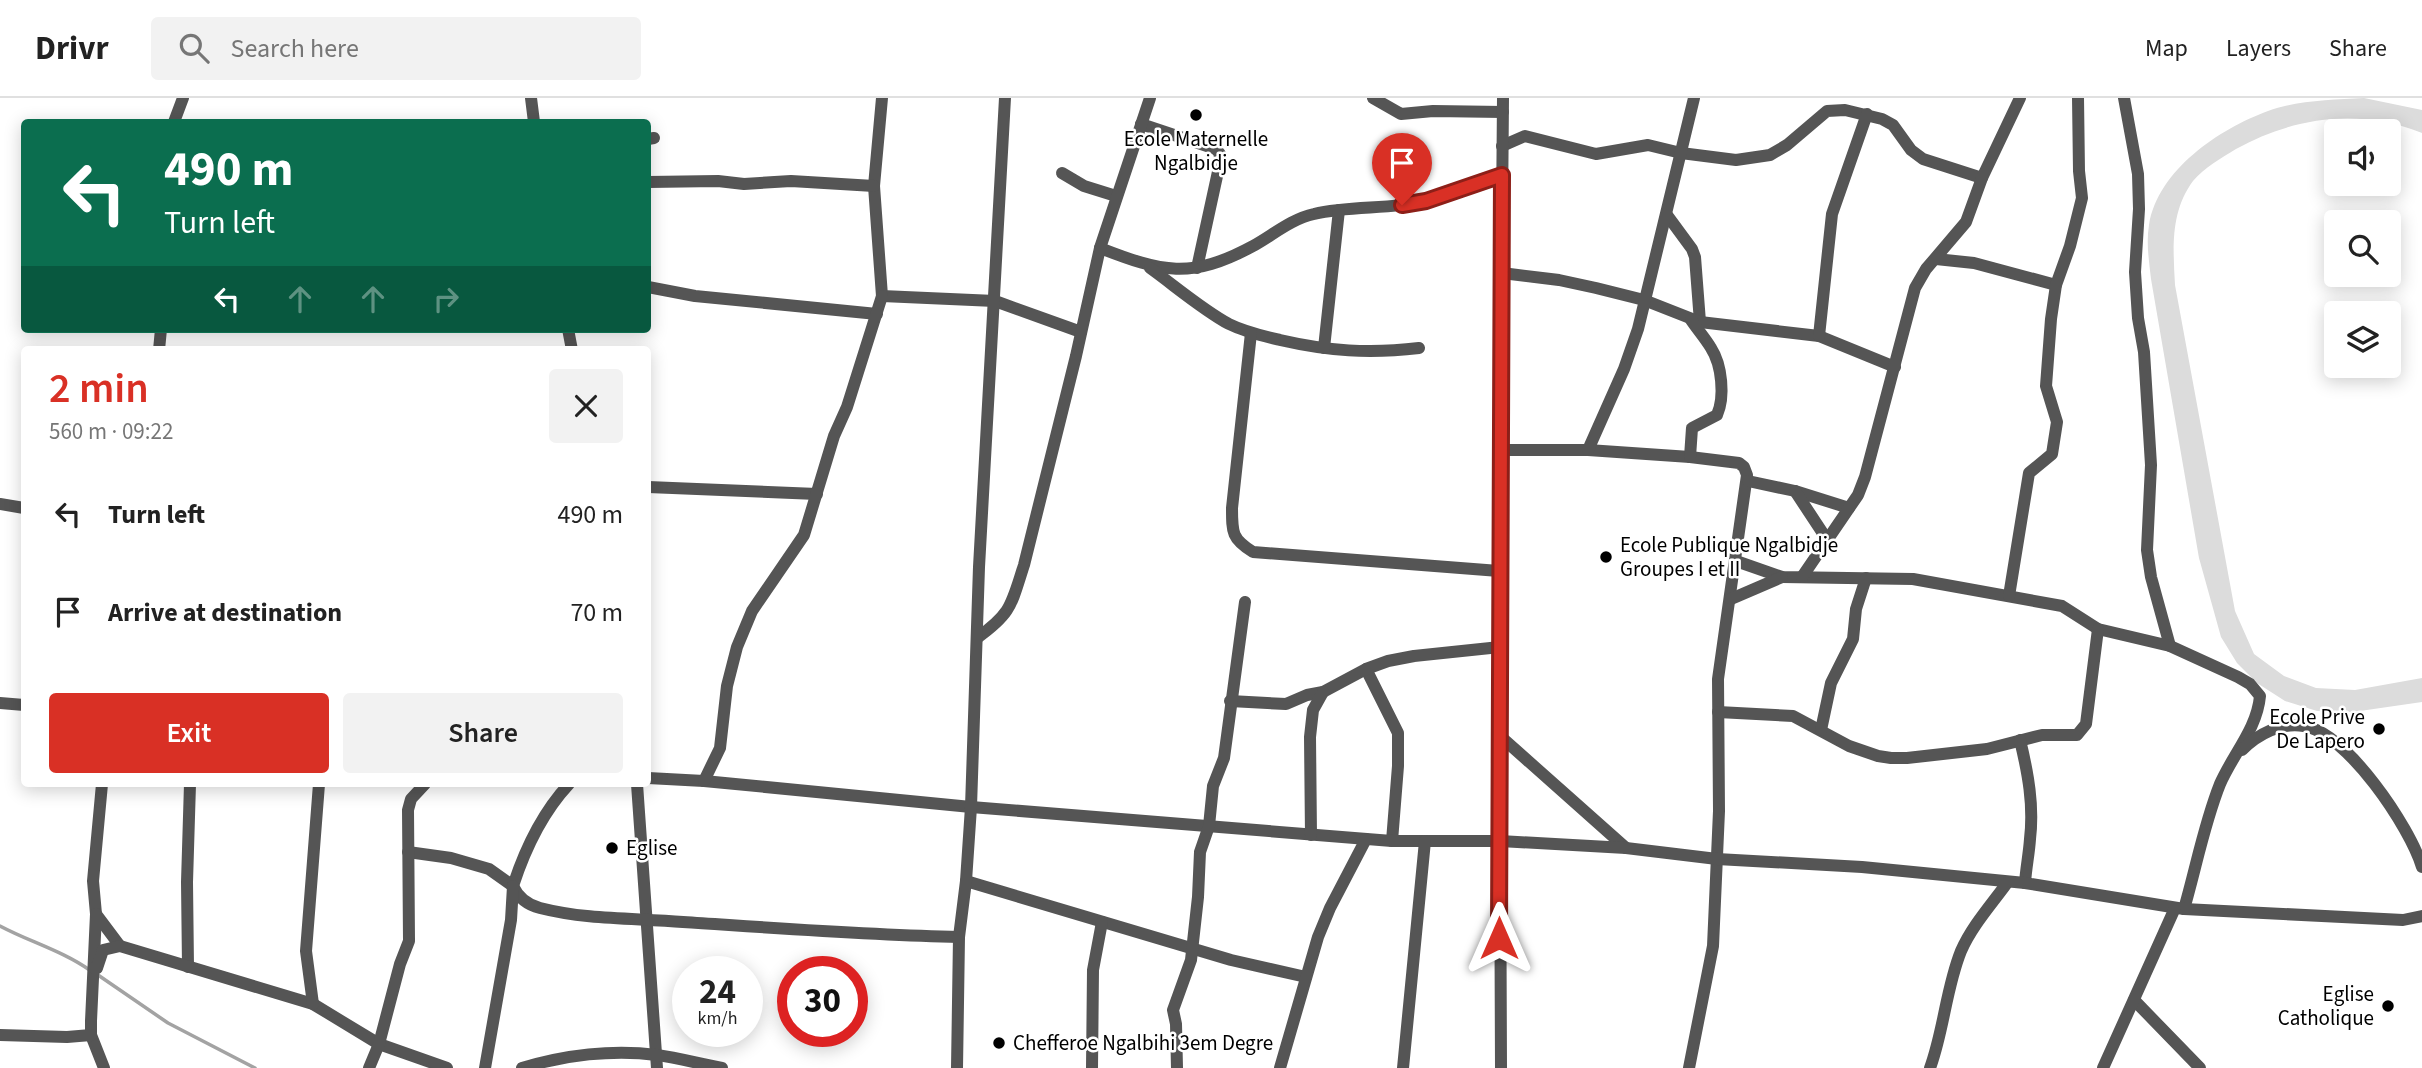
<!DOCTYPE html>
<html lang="en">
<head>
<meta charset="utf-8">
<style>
	:root { --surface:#fff; --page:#f2f2f2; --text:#222; --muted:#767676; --line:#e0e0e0; --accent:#d93025 }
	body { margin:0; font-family:"Source Sans 3",sans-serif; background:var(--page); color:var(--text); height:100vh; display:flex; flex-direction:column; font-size:26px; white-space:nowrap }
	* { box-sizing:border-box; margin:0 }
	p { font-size:23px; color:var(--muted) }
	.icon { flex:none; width:38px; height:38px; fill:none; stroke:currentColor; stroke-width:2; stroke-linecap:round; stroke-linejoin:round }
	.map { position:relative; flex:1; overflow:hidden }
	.drawer { position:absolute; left:21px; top:248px; width:630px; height:441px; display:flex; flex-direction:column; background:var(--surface); border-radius:7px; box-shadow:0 4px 18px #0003 }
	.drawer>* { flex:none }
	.hud { position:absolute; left:21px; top:21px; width:630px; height:214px; border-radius:7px; box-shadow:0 4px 18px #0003; background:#0b6e4f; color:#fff; overflow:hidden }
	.tools { position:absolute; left:2324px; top:21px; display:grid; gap:14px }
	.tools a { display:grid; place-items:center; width:77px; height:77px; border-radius:7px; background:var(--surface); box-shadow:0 4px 18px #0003; font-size:35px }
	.speed { position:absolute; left:672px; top:858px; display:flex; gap:14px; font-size:35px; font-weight:700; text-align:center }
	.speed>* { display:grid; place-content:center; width:91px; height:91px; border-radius:50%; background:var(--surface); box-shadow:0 4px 18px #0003; line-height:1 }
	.speed small { font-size:18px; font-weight:400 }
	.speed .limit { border:10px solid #d22; background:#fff; color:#111 }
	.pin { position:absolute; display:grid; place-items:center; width:60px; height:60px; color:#fff; margin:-72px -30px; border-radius:50% 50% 50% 0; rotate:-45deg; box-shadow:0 0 7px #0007 }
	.pin .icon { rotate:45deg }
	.me { position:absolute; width:77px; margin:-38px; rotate:0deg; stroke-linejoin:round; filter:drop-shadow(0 0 5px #0008) }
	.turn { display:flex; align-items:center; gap:24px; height:147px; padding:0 28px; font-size:32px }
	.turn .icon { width:91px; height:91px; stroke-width:2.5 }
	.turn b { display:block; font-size:49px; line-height:60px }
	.lanes { display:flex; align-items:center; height:66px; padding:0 28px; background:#0003; justify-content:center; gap:35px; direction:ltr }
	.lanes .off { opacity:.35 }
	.round { display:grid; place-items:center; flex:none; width:74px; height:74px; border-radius:7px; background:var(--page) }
	.overview { display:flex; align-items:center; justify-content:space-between; height:119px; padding:0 28px }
	h1 { font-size:42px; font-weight:600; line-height:52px; color:var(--accent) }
	.button { display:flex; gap:14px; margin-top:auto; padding:14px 28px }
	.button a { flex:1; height:80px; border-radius:7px; background:var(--accent); color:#fff; font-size:28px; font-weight:600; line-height:80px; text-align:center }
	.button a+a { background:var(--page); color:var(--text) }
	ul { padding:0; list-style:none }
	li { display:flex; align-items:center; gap:21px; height:98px; padding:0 28px }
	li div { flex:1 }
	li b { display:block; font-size:26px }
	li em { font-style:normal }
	header { display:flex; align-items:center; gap:42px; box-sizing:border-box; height:98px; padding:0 35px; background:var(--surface); border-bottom:2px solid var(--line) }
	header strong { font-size:33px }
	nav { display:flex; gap:38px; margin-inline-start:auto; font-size:24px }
	.search { width:490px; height:63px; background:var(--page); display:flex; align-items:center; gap:18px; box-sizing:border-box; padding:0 24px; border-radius:7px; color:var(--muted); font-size:26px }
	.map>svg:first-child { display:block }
	.grass { fill:#dcdcdc }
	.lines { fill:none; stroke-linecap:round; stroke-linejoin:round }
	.stream { stroke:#a3a3a3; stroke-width:3.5 }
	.minor { stroke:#555; stroke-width:12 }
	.route-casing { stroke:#8d1f18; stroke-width:18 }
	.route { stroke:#d93025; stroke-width:12 }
	.poi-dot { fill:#000; stroke:#fff; stroke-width:2.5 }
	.labels { text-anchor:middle; stroke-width:5; stroke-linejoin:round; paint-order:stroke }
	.poi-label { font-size:21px; fill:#000; stroke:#fff; text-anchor:start }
</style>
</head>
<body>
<header>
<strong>Drivr</strong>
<div class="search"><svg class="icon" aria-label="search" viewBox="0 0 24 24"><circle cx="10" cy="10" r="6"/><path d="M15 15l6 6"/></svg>Search here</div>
<nav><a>Map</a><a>Layers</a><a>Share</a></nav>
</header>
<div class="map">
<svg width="2422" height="970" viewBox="0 0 2422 970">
	<rect width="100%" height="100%" fill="#fff"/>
	<path class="grass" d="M2364,0l58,12v23c-63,-25 -128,-16 -186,16 -15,9 -32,19 -43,32 -23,31 -20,68 -18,104l60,326 19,43 30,22 32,12 39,2 67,-12v24l-69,10 -36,-1 -32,-10 -28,-18 -20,-20 -16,-26 -22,-79 -48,-279c-2,-18 -5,-36 -2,-54 9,-55 70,-96 119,-114 30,-11 64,-11 96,-13z"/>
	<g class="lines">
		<g class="stream">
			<path d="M0,828c30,16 63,25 91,45"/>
			<polyline points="98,877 168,925 255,970"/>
		</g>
		<g class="minor">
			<polyline points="531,0 534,24"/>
			<polyline points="882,0 874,88 882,198 995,203 1081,234"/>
			<polyline points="1373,0 1401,16 1433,13 1503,14"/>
			<polyline points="2124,0 2138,76 2139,111 2135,174 2138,220 2144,254 2151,367 2147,452 2151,479 2170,548"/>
			<polyline points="174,24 183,0"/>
			<polyline points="1141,26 1216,51 1220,56 1219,69 1197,170"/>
			<polyline points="648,41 654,40"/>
			<polyline points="1502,48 1525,38 1596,56 1648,47 1681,55 1736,62 1770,57 1787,47 1827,13 1845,12 1882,21 1893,27 1911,52 1923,61 1982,80"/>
			<polyline points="1062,75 1084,88 1116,98"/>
			<polyline points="648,84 718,83 744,86 791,83 874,88"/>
			<polyline points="1667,117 1692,151 1695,159 1700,224"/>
			<path d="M1100,150c62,24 90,32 153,-2 20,-11 38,-27 61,-32 37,-9 75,-4 112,-13 25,-6 51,-18 76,-26"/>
			<polyline points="1936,161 1974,165 2056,187"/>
			<path d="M1150,170c25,18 53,42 79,56 16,8 34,12 51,16 48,11 89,14 139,8"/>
			<polyline points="1502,175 1559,182 1596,190 1644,202 1700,224 1819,238 1895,269"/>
			<polyline points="648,189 695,198 877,216"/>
			<polyline points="568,231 572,252"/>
			<path d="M1251,235l-19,175c0,25 0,31 21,44l246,19"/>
			<polyline points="1819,238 1832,116 1867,16"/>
			<polyline points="1324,250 1339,112"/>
			<polyline points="159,252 161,231"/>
			<polyline points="1500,352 1588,352 1690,359 1739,365 1744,369 1747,377 1718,581 1719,713 1713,848 1689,970"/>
			<polyline points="1588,352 1624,271 1638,231 1694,0"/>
			<path d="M1690,359l2,-29 25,-13c8,-18 5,-50 -6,-67 -6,-10 -14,-19 -20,-28"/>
			<polyline points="1748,383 1795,393 1849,410"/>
			<polyline points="648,389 817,396"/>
			<polyline points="1795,393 1828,443"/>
			<polyline points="0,406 24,410"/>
			<path d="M1736,463l46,16 131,2 149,27 36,23 72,17 68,31 12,7 10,12c-3,33 -27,58 -40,88 -16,40 -24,84 -36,125"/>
			<polyline points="1802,479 1858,397 1865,379 1915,190 1926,171 1966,124 1982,80 2020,0"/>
			<polyline points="2009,498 2029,375 2052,356 2057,324 2046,288 2051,221 2056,187 2070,148 2082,100 2079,73 2078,0"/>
			<polyline points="1731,501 1782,479"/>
			<path d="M977,540c35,-25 34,-33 47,-73l52,-209 24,-108 50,-150"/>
			<polyline points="1366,571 1398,635 1398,668 1392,743"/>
			<polyline points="1230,603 1286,606 1307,597 1323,594 1366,571 1388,563 1414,558 1500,549"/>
			<polyline points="0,605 24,607"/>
			<polyline points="1718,614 1793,618 1849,648 1878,658 1891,660 1907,660 1987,651 2042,637 2077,637 2086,626 2098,531"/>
			<polyline points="1821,632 1831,585 1853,541 1856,511 1866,480"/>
			<polyline points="1500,638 1626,750"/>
			<path d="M2020,642c8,33 14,65 10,99 -1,15 -4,29 -5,44"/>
			<path d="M2242,652c16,-16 39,-28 62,-24 43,7 106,101 118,141"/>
			<polyline points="648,680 704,683 971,709 1392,743 1500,743 1626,750 1717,761 1862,769 2025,785 2184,811 2403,822 2422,818"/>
			<polyline points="704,683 720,650 727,588 737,549 752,513 804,437 834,338 847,309 882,198"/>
			<polyline points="102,686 93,783 96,816 91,923 91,937 104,970"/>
			<polyline points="637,686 657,970"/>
			<polyline points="1311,737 1310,639 1313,612 1323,594"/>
			<path d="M408,754l43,6 38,11 24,17c12,-37 29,-73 56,-102"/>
			<polyline points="966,783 1231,862 1306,879"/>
			<path d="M513,788c5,11 15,19 27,22 47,12 95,10 143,14 92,6 184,13 276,15"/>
			<polyline points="96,816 120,848"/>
			<polyline points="188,869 187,784 190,686"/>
			<polyline points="94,870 97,870 103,852 120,848 313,906 379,946 447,970"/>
			<polyline points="2134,902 2200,970"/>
			<polyline points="313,906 306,853 319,686"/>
			<polyline points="0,937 67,939 91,937"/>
			<polyline points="369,970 379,946 400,866 409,843 408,712 411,701 425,686"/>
			<polyline points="485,970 511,822 513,788"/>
			<path d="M522,970c42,-13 91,-19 135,-13 22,3 43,9 65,13"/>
			<polyline points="957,970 959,839 966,783 971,709 979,469 1005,0"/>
			<polyline points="1092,970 1093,872 1102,824"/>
			<polyline points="1177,970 1176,926 1173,912 1191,862 1198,799 1200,754 1209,728 1213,688 1224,660 1245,504"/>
			<polyline points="1280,970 1318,839 1330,810 1366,741"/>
			<polyline points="1403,970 1425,743"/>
			<polyline points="1501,970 1499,473 1503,0"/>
			<path d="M1930,970c14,-38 16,-80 31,-117 11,-25 30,-46 46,-68"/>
			<polyline points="2103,970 2175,810"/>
		</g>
	</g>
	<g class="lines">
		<defs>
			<polyline id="route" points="1402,107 1426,103 1502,77 1499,840"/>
		</defs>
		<use href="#route" class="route-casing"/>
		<use href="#route" class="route"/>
	</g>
	<g class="poi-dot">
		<circle cx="1196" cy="17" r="7"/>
		<circle cx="1606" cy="459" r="7"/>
		<circle cx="2379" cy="631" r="7"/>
		<circle cx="612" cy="750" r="7"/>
		<circle cx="2388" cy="908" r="7"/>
		<circle cx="999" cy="945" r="7"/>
	</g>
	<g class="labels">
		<g class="poi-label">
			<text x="1196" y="48" text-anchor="middle">Ecole Maternelle<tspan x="1196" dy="24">Ngalbidje</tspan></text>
			<text x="1620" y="454">Ecole Publique Ngalbidje<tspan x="1620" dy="24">Groupes I et II</tspan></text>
			<text x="2365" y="626" text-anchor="end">Ecole Prive<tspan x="2365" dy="24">De Lapero</tspan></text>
			<text x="626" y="757">Eglise</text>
			<text x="2374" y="903" text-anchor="end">Eglise<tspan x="2374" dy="24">Catholique</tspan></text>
			<text x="1013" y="952">Chefferoe Ngalbihi 3em Degre</text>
		</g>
	</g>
</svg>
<div class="tools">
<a><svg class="icon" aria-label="sound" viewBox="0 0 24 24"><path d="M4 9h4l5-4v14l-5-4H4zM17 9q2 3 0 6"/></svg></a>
<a><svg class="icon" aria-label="search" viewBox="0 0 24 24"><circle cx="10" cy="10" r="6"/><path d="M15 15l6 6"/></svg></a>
<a><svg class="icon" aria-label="layers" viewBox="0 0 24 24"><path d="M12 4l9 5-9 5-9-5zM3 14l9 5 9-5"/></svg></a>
</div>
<div class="speed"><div>24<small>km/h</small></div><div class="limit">30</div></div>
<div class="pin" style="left:1402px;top:107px;background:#d93025"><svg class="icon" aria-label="arrive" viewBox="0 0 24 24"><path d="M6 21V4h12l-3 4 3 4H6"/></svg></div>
<svg class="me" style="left:1499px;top:840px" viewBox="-20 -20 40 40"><path d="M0-17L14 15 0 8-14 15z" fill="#d93025" stroke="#fff" stroke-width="4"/></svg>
<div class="hud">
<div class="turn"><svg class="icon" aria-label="left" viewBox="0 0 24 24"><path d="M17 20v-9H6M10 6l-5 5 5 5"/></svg><div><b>490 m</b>Turn left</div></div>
<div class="lanes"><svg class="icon" aria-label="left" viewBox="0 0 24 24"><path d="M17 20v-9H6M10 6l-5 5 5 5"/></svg><svg class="icon off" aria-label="ahead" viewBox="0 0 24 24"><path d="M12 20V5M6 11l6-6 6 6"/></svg><svg class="icon off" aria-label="ahead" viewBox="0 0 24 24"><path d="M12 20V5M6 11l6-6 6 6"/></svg><svg class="icon off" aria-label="right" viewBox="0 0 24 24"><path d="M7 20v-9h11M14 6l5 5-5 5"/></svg></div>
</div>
<section class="drawer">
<div class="overview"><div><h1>2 min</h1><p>560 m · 09:22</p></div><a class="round"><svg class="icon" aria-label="close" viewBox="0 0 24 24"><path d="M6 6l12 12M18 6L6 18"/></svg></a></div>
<ul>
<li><svg class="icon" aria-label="left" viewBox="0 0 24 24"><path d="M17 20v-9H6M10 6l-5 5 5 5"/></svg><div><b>Turn left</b></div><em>490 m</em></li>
<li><svg class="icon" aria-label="arrive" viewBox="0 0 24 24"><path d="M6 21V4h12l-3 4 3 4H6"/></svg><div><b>Arrive at destination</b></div><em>70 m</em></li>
</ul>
<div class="button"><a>Exit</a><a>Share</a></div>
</section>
</div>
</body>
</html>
